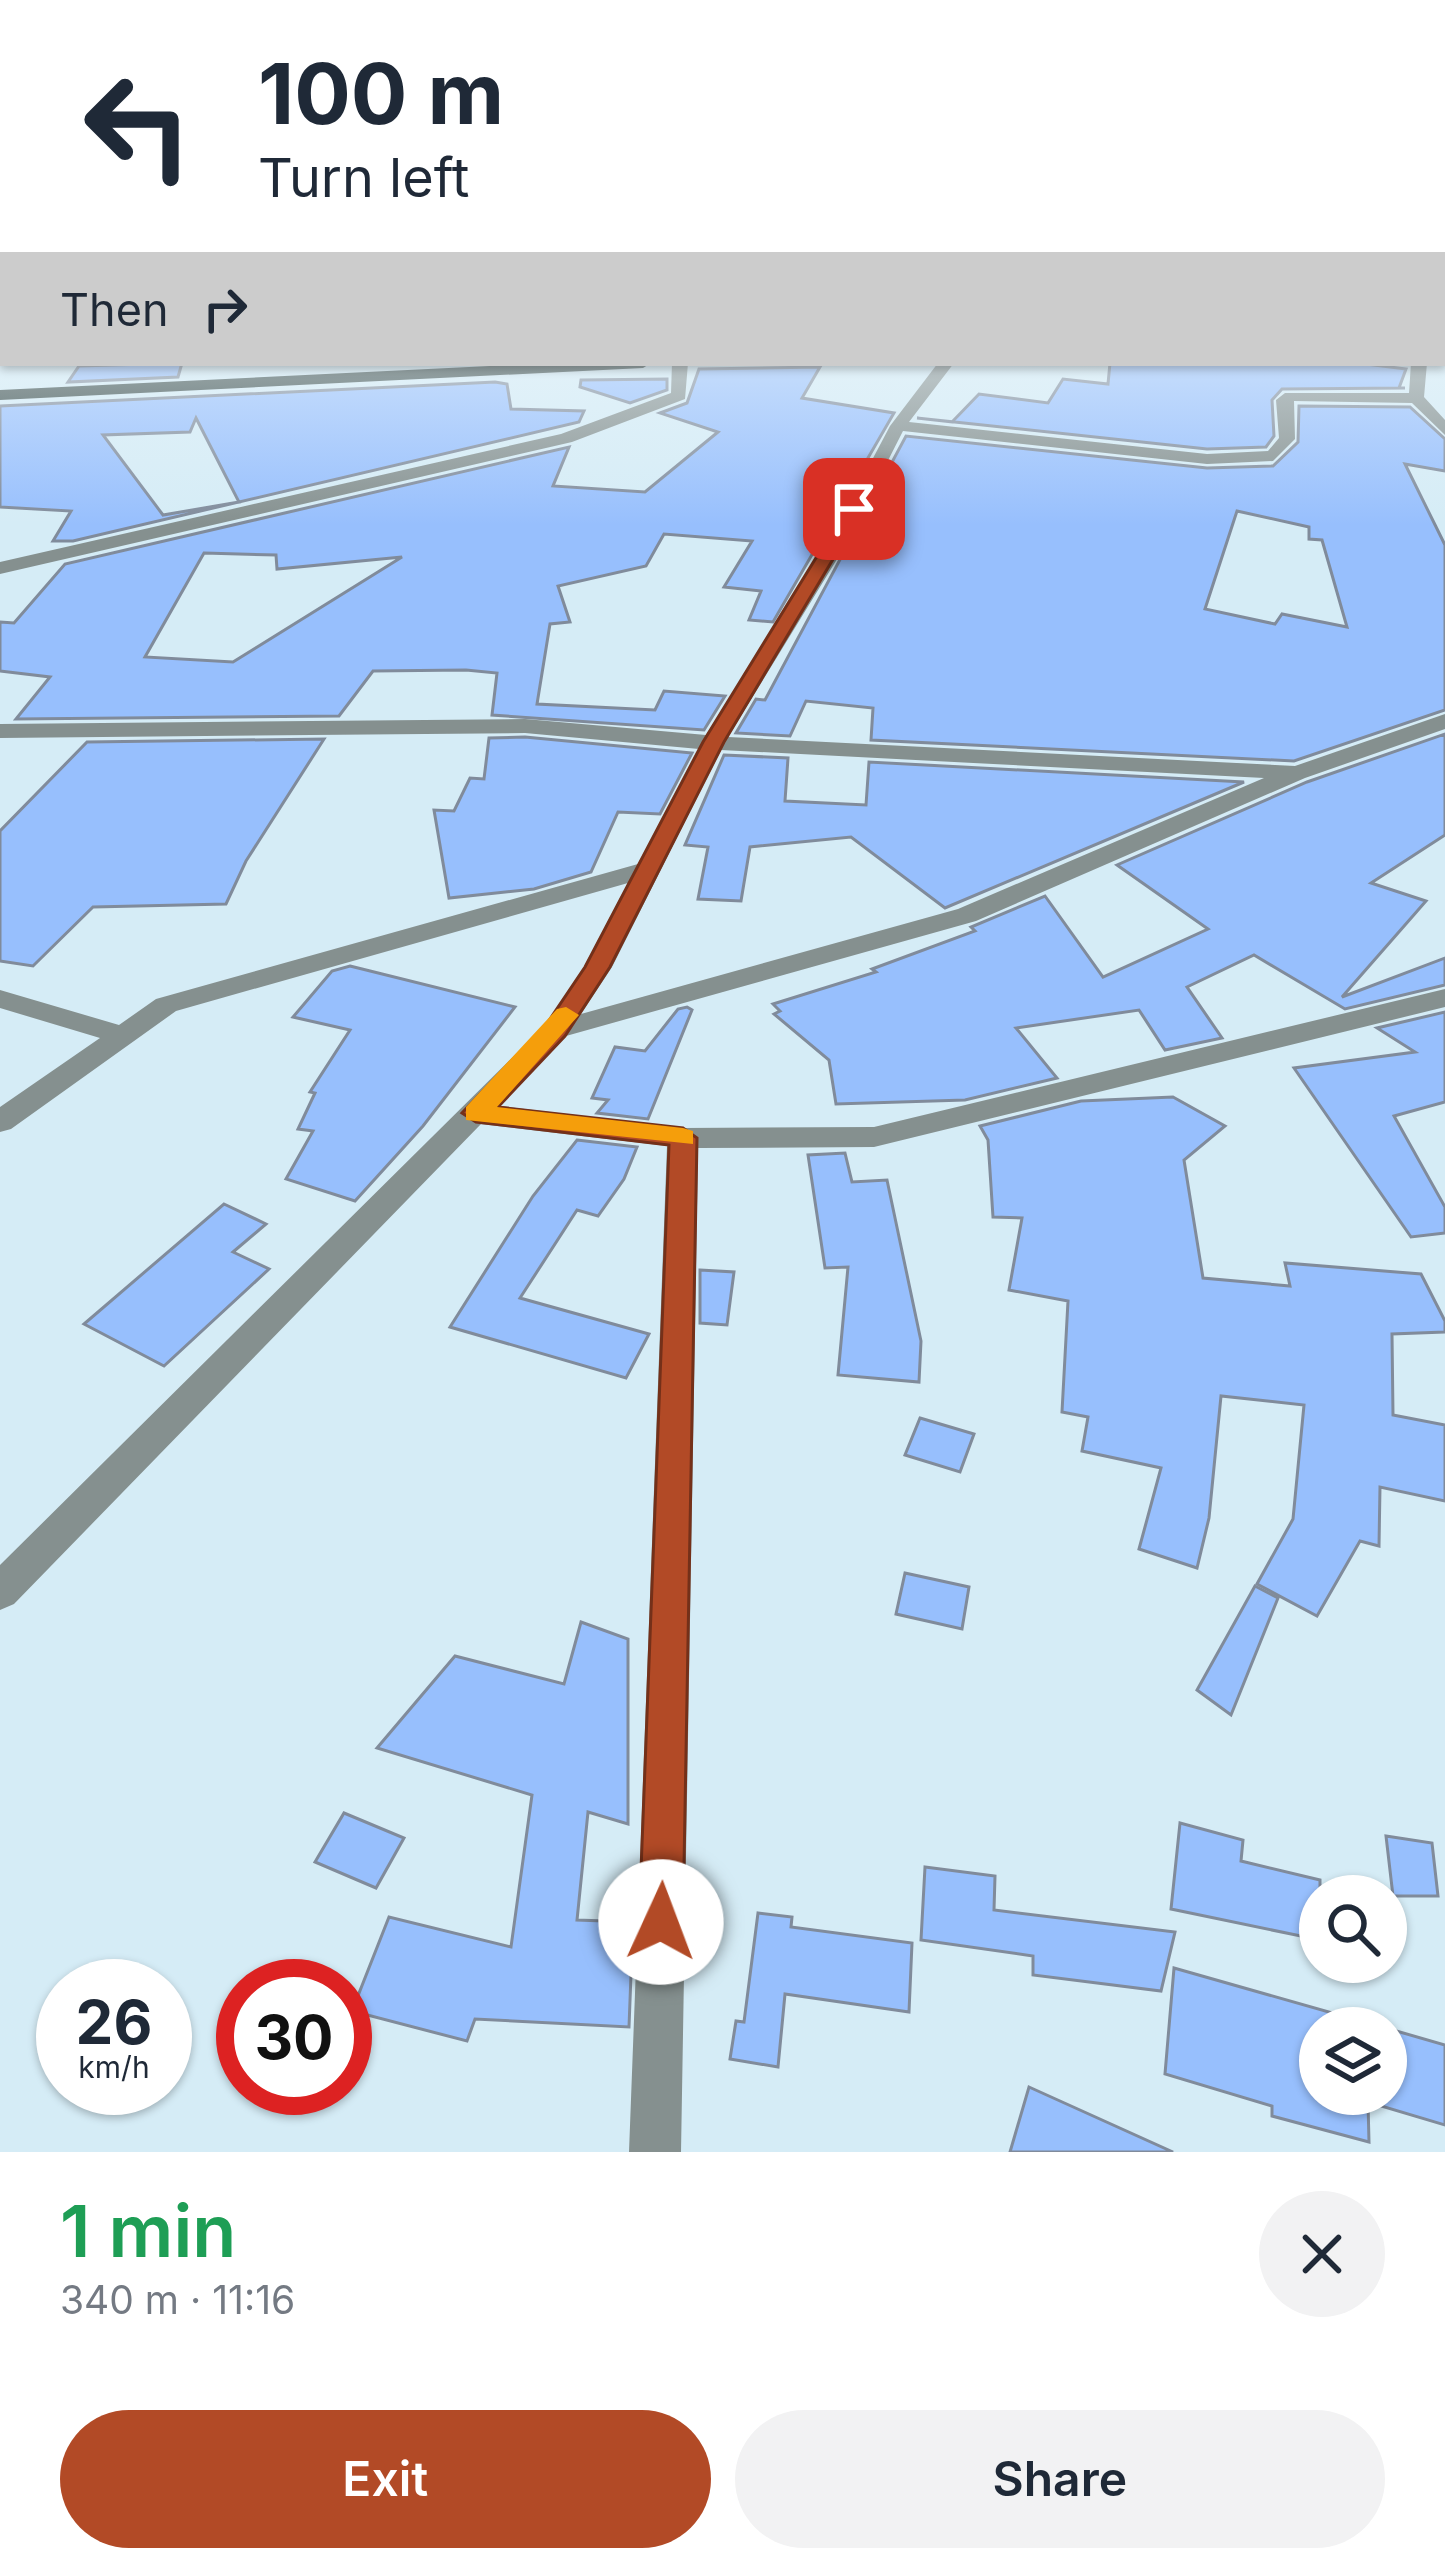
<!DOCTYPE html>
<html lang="en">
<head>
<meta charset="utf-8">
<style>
	:root { --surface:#fff; --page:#f2f2f3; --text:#1f2937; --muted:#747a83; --accent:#b24a26 }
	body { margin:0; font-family:Inter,sans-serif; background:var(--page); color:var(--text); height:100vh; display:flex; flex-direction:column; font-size:45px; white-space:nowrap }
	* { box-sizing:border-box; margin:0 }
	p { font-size:39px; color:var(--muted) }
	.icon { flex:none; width:66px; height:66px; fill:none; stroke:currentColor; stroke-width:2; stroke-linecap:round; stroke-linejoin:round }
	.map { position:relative; height:2152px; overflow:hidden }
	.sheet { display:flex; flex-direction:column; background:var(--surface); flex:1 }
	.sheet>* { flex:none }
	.guide { position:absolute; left:0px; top:0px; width:1446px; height:366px; box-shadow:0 3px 9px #0004; background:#fff; color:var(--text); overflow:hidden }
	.controls { position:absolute; left:1299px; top:1875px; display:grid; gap:24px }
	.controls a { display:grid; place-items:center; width:108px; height:108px; border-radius:50%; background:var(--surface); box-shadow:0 3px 9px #0004; font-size:60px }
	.speed { position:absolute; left:36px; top:1959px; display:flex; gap:24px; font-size:60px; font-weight:700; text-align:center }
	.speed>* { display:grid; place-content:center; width:156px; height:156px; border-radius:50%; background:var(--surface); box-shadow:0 3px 9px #0004; line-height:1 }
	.speed small { font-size:30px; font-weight:400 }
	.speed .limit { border:18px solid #d22; background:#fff; color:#111 }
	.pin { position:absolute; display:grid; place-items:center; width:102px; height:102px; color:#fff; margin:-51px; border-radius:24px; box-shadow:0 6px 18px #0006 }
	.me { position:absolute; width:132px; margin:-66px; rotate:2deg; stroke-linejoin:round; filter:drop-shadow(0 0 9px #0008) }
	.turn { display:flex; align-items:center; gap:42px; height:252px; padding:0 60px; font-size:54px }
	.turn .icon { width:156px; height:156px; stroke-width:2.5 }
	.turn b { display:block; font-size:84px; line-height:102px }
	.then { display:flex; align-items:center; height:114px; padding:0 60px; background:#0003; gap:24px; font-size:45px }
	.round { display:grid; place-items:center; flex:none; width:126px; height:126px; border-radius:63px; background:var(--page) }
	.head { display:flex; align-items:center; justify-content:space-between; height:204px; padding:0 60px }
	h1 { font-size:72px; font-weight:600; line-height:90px; color:#1e9e55 }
	.primary-button { display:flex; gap:24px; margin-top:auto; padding:24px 60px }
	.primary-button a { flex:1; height:138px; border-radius:72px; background:var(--accent); color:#fff; font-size:48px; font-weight:600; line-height:138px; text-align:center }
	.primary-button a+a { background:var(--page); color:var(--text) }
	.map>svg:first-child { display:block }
	.building { fill:#97bffd; stroke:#808b9b; stroke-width:3; fill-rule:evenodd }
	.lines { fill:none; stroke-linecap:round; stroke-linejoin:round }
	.minor { fill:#85908f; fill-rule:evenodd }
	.major { fill:#374947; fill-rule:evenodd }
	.route { fill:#b24a26; stroke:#743019; stroke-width:3 }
	.slow { fill:#f59e0b }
</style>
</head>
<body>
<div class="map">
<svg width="1445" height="2152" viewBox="0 0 1445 2152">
	<rect width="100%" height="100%" fill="#d5ecf6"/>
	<g class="building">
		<polygon points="182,363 178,377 68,382 79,366"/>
		<polygon points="1110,363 1358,363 1406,369 1399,388 1405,388 1282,389 1272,400 1274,436 1266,447 1207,449 917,418 952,422 979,394 1048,403 1063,379 1108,384"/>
		<path d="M820,367l-18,31 92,15 -121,209 -24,-2 12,-29 -37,-4 28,-46 -88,-7 -18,32 -88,20 12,36 -20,2 -13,80 118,6 9,-19 61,5 -21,34 -212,-15 5,-42 -31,-3 -93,1 -34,45 -323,3 34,-42 -50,-6v-49l14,1 51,-59 504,-117 -16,39 92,6 73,-60 -58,-19 27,-10 12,-34zM204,553l72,2 1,14 125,-12 -169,105 -88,-5z"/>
		<polygon points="667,379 667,390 630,403 580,387 581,380"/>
		<path d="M495,382l12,2 4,25 73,2 -5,11 -506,119h-20l18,-30 -71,-4v-101zM196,418l43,84 -76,13 -60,-80 87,-3z"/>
		<path d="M1299,406l111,1 35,32v32l-40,-7 40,81v165l-151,51 -423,-21 2,-32 -67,-7 -16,35 -54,-3 20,-34 9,1 141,-264 301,32 66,-2 25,-24zM1237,511l72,16v12l13,1 25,87 -65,-13 -7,10 -70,-15z"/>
		<polygon points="1445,734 1445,835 1371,883 1426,901 1342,997 1445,958 1445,985 1345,1009 1254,955 1187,987 1222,1038 1165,1050 1139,1010 1016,1028 1057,1078 965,1100 836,1104 829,1060 774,1014 780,1011 773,1004 876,972 872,969 975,931 971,927 1045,896 1103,977 1208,929 1117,865 1307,782"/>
		<polygon points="525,737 692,753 660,814 618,812 591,872 534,889 449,898 434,810 454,811 470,778 484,779 489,738"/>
		<polygon points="324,739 246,861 226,904 93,907 33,966 0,961 0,831 87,742"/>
		<polygon points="724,755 788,758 785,801 866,805 869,762 1244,782 945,908 851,837 750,847 741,901 698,899 708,847 685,845"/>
		<polygon points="350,966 515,1007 423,1126 355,1201 286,1179 313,1131 298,1129 315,1093 310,1092 350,1030 293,1017 332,971"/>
		<polygon points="687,1007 692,1010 648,1119 597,1113 608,1100 592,1098 615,1047 645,1051 678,1009"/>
		<polygon points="1445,1012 1445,1102 1394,1116 1445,1207 1445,1233 1411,1237 1294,1068 1415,1052 1377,1028"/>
		<polygon points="1173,1097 1225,1126 1184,1160 1203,1278 1290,1286 1285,1263 1421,1274 1445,1321 1445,1332 1392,1334 1393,1415 1445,1425 1445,1501 1380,1487 1379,1546 1360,1541 1317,1616 1257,1584 1293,1519 1304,1405 1221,1396 1209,1518 1197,1568 1139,1549 1161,1468 1082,1451 1088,1417 1062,1412 1068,1301 1009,1290 1022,1218 993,1217 988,1140 980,1126 1081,1101"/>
		<polygon points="577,1140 637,1147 624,1179 598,1216 577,1210 520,1298 649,1334 626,1378 450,1327 533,1196"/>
		<polygon points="845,1153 852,1182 887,1180 921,1341 919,1382 838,1375 848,1267 825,1268 808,1155"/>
		<polygon points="224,1204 266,1224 233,1252 269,1269 164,1366 84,1324"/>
		<polygon points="700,1270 734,1272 727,1325 700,1323"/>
		<polygon points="920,1418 974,1434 960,1472 905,1455"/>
		<polygon points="905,1573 969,1587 962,1629 896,1614"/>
		<polygon points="1255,1586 1278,1598 1231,1715 1197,1690"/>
		<polygon points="581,1622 628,1639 628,1824 588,1812 577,1920 633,1922 629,2027 475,2019 467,2041 352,2011 389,1917 511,1947 532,1795 377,1748 455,1656 564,1684"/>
		<polygon points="344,1813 404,1838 376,1888 315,1862"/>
		<polygon points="1180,1823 1243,1840 1241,1861 1320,1880 1320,1940 1171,1909"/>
		<polygon points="1386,1836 1432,1843 1438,1896 1393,1896"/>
		<polygon points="925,1867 995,1876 994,1910 1175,1932 1161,1991 1033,1975 1033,1956 921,1940"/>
		<polygon points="758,1913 792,1917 791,1927 912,1943 909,2012 785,1994 778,2067 730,2059 736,2021 744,2022"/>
		<polygon points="1174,1968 1385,2028 1320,2028 1320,2094 1386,2094 1386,2028 1445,2045 1445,2125 1368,2102 1369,2142 1272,2116 1272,2106 1165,2074"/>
		<polygon points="1029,2087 1173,2152 1010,2152"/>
	</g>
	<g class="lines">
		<g class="minor">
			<polygon points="0,224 3,224 3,229 0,230"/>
			<rect x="1443" y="306" width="2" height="8"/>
			<polygon points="672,363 688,363 685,399 572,442 0,574 0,562 561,434 671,393"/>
			<path d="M938,363h16l-45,59 298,32 61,-3 11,-13 -3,-38 9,-7h124l2,-30h16l-3,34 21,23v15l-33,-32 -118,-2 1,38 -22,22 -66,3 -304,-33 -61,120 -114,186 567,29 150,-52v15l-140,49 -329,143 -410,115 -67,70 184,22 191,-1 571,-138v18l-571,140 -176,1 -17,1004h-52l38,-1006 -186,-22 -467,480 -14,6v-45l546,-541 38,-57 44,-84 -452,128 -165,118 -11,3v-25l100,-69 -100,-30v-18l119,35 37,-26 482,-135 61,-115 -174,-16 -525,5v-14l525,-5 181,16 118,-184 66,-125zM721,750l543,28 -306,131 -377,105 31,-47z"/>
		</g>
		<g class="major">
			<polygon points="1445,226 1445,234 1443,235 1443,227"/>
			<polygon points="552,363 651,363 643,368 0,400 0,390"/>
		</g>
	</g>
	<linearGradient id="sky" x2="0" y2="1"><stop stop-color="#9dbaee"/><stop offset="0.43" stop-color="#ecf6fb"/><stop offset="1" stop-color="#ecf6fb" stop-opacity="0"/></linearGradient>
	<rect width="1445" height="525" fill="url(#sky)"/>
	<polygon class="route" points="854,504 863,509 724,742 610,967 565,1036 498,1107 683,1128 697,1138 683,1922 677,1937 661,1943 646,1937 639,1922 669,1145 476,1122 462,1113 546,1025 585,967 703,742 846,509"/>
	<polygon class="slow" points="566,1007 579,1015 497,1107 683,1128 693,1131 693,1144 466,1120 466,1107 557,1009"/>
</svg>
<div class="controls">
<a><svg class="icon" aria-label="search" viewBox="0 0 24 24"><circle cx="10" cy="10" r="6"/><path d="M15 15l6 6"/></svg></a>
<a><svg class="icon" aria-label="layers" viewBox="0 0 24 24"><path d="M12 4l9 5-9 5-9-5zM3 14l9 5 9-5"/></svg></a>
</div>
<div class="speed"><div>26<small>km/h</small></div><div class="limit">30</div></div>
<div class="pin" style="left:854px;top:509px;background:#d93025"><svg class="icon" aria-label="arrive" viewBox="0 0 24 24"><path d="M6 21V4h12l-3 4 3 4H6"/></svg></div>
<svg class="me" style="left:661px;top:1922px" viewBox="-20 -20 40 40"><circle r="19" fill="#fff"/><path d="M0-13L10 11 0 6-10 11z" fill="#b24a26"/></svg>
<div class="guide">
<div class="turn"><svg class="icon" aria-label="left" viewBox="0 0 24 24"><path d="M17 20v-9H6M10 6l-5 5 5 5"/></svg><div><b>100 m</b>Turn left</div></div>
<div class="then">Then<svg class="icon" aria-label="right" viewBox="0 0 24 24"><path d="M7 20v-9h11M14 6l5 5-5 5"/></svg></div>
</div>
</div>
<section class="sheet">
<div class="head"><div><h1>1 min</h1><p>340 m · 11:16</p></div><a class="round"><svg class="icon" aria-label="close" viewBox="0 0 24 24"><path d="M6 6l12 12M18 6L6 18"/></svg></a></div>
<div class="primary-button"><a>Exit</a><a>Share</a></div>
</section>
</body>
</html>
